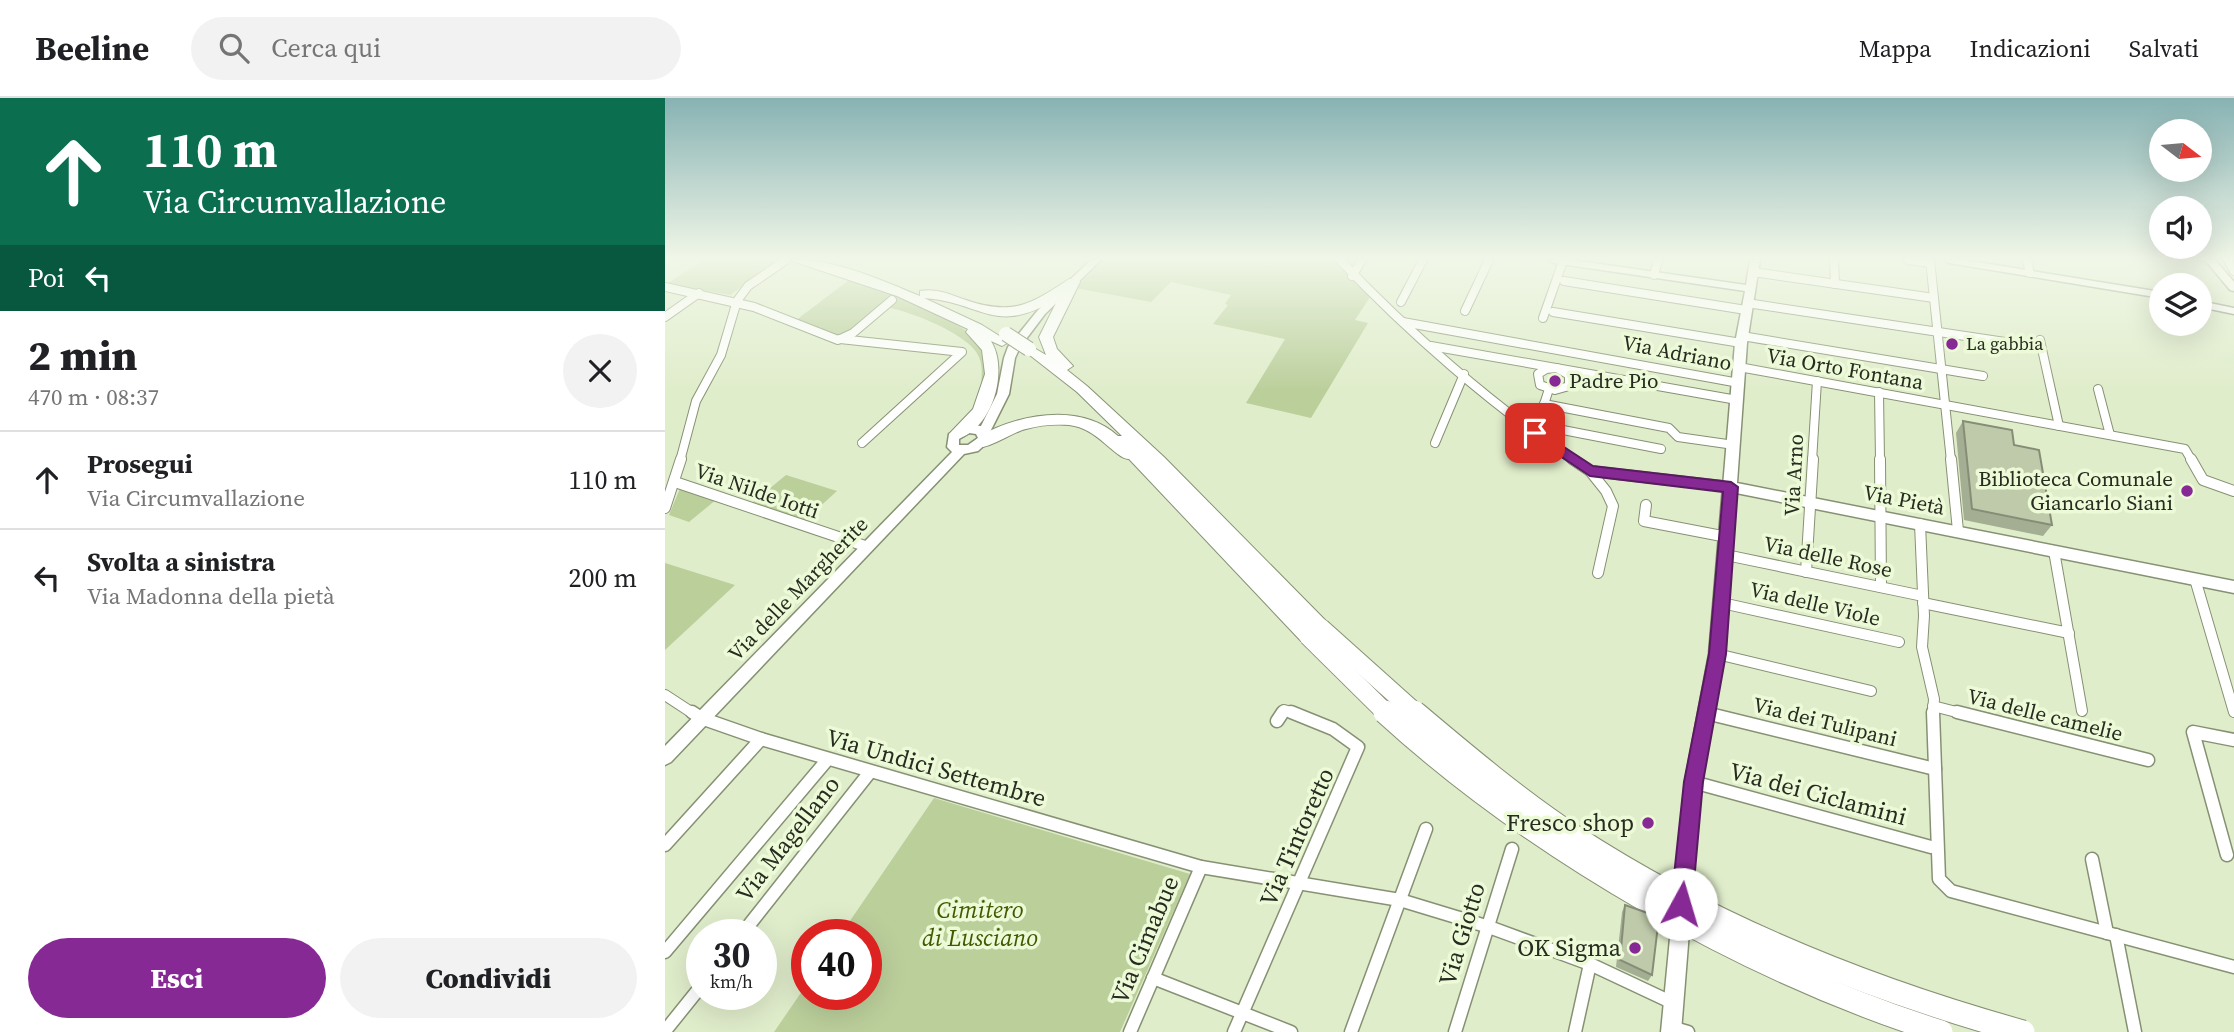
<!DOCTYPE html>
<html lang="it">
<head>
<meta charset="utf-8">
<style>
	:root { --surface:#fff; --page:#f2f2f2; --text:#202124; --muted:#757577; --line:#e0e0e0; --accent:#872994 }
	body { margin:0; font-family:"Source Serif 4",serif; background:var(--page); color:var(--text); height:100vh; display:flex; flex-direction:column; font-size:26px; white-space:nowrap }
	* { box-sizing:border-box; margin:0 }
	p { font-size:23px; color:var(--muted) }
	.icon { flex:none; width:38px; height:38px; fill:none; stroke:currentColor; stroke-width:2; stroke-linecap:round; stroke-linejoin:round }
	.map { position:relative; flex:1; overflow:hidden }
	.details { display:flex; flex-direction:column; background:var(--surface); width:665px }
	.details>* { flex:none }
	.banner { background:#0b6e4f; color:#fff; overflow:hidden }
	.needle { width:46px; rotate:106deg }
	.fabs { position:absolute; left:1484px; top:21px; display:grid; gap:14px }
	.fabs a { display:grid; place-items:center; width:63px; height:63px; border-radius:50%; background:var(--surface); box-shadow:0 7px 28px #0002; font-size:35px }
	.speed { position:absolute; left:21px; top:821px; display:flex; gap:14px; font-size:35px; font-weight:700; text-align:center }
	.speed>* { display:grid; place-content:center; width:91px; height:91px; border-radius:50%; background:var(--surface); box-shadow:0 7px 28px #0002; line-height:1 }
	.speed small { font-size:18px; font-weight:400 }
	.speed .limit { border:10px solid #d22; background:#fff; color:#111 }
	.pin { position:absolute; display:grid; place-items:center; width:60px; height:60px; color:#fff; margin:-30px; border-radius:14px; box-shadow:0 4px 10px #0006 }
	.me { position:absolute; width:77px; margin:-38px; rotate:6deg; stroke-linejoin:round; filter:drop-shadow(0 0 5px #0008) }
	.turn { display:flex; align-items:center; gap:24px; height:147px; padding:0 28px; font-size:32px }
	.turn .icon { width:91px; height:91px; stroke-width:2.5 }
	.turn b { display:block; font-size:49px; line-height:60px }
	.then { display:flex; align-items:center; height:66px; padding:0 28px; background:#0003; gap:14px; font-size:26px }
	.round { display:grid; place-items:center; flex:none; width:74px; height:74px; border-radius:37px; background:var(--page) }
	.overview { display:flex; align-items:center; justify-content:space-between; height:119px; padding:0 28px }
	h1 { font-size:42px; font-weight:800; line-height:52px }
	.primary-button { display:flex; gap:14px; margin-top:auto; padding:14px 28px }
	.primary-button a { flex:1; height:80px; border-radius:42px; background:var(--accent); color:#fff; font-size:28px; font-weight:800; line-height:80px; text-align:center }
	.primary-button a+a { background:var(--page); color:var(--text) }
	ul { padding:0; list-style:none }
	li { display:flex; align-items:center; gap:21px; height:98px; padding:0 28px; border-top:2px solid var(--line) }
	li div { flex:1 }
	li b { display:block; font-size:26px }
	li em { font-style:normal }
	header { display:flex; align-items:center; gap:42px; box-sizing:border-box; height:98px; padding:0 35px; background:var(--surface); border-bottom:2px solid var(--line) }
	header strong { font-size:33px }
	nav { display:flex; gap:38px; margin-inline-start:auto; font-size:24px }
	.search { width:490px; height:63px; background:var(--page); display:flex; align-items:center; gap:18px; box-sizing:border-box; padding:0 24px; border-radius:38px; color:var(--muted); font-size:26px }
	main { display:flex; flex:1; min-height:0 }
	.map>svg:first-child { display:block }
	.green { fill:#bbcf9b }
	.lines { fill:none; stroke-linecap:round; stroke-linejoin:round }
	.street-far2-casing { stroke:#869173; stroke-width:10 }
	.street-far1-casing { stroke:#869173; stroke-width:12 }
	.street-casing { stroke:#869173; stroke-width:15 }
	.secondary-casing { stroke:#869173; stroke-width:3 }
	.highway-casing { stroke:#869173; stroke-width:2 }
	.street-far2 { stroke:#fff; stroke-width:8 }
	.street-far1 { stroke:#fff; stroke-width:10 }
	.street { stroke:#fff; stroke-width:12 }
	.secondary { fill:#fff; fill-rule:evenodd }
	.highway { fill:#fff; fill-rule:evenodd }
	.highway-bridge-far2-casing { stroke:#869173; stroke-width:16; stroke-linecap:butt }
	.highway-bridge-far1-casing { stroke:#869173; stroke-width:20; stroke-linecap:butt }
	.highway-bridge-casing { stroke:#869173; stroke-width:25; stroke-linecap:butt }
	.highway-bridge-far2 { stroke:#fff; stroke-width:14 }
	.highway-bridge-far1 { stroke:#fff; stroke-width:18 }
	.highway-bridge { stroke:#fff; stroke-width:23 }
	.wall { fill:#a3ae92 }
	.building { fill:#becaaa; stroke:#858d77; stroke-width:2 }
	.route { fill:#872994; stroke:#581b60; stroke-width:2 }
	.poi-dot { fill:#872994; stroke:#edfad8; stroke-width:2.5 }
	.labels { text-anchor:middle; stroke-width:7; stroke-linejoin:round; paint-order:stroke }
	.far-poi-label { font-size:18px; fill:#272c20; stroke:#edfad8; text-anchor:start }
	.street-label { font-size:21px; fill:#272c20; stroke:#edfad8 }
	.poi-label { font-size:21px; fill:#272c20; stroke:#edfad8; text-anchor:start }
	.near-street-label { font-size:24px; fill:#272c20; stroke:#edfad8 }
	.near-poi-label { font-size:24px; fill:#272c20; stroke:#edfad8; text-anchor:end }
	.near-park-label { font-size:24px; font-style:italic; fill:#435900; stroke:#edfad8 }
</style>
</head>
<body>
<header>
<strong>Beeline</strong>
<div class="search"><svg class="icon" aria-label="search" viewBox="0 0 24 24"><circle cx="10" cy="10" r="6"/><path d="M15 15l6 6"/></svg>Cerca qui</div>
<nav><a>Mappa</a><a>Indicazioni</a><a>Salvati</a></nav>
</header>
<main>
<section class="details">
<div class="banner">
<div class="turn"><svg class="icon" aria-label="ahead" viewBox="0 0 24 24"><path d="M12 20V5M6 11l6-6 6 6"/></svg><div><b>110 m</b>Via Circumvallazione</div></div>
<div class="then">Poi<svg class="icon" aria-label="left" viewBox="0 0 24 24"><path d="M17 20v-9H6M10 6l-5 5 5 5"/></svg></div>
</div>
<div class="overview"><div><h1>2 min</h1><p>470 m · 08:37</p></div><a class="round"><svg class="icon" aria-label="close" viewBox="0 0 24 24"><path d="M6 6l12 12M18 6L6 18"/></svg></a></div>
<ul>
<li><svg class="icon" aria-label="ahead" viewBox="0 0 24 24"><path d="M12 20V5M6 11l6-6 6 6"/></svg><div><b>Prosegui</b><p>Via Circumvallazione</p></div><em>110 m</em></li>
<li><svg class="icon" aria-label="left" viewBox="0 0 24 24"><path d="M17 20v-9H6M10 6l-5 5 5 5"/></svg><div><b>Svolta a sinistra</b><p>Via Madonna della pietà</p></div><em>200 m</em></li>
</ul>
<div class="primary-button"><a>Esci</a><a>Condividi</a></div>
</section>
<div class="map">
<svg width="1569" height="934" viewBox="0 0 1569 934">
	<rect width="100%" height="100%" fill="#e0edcb"/>
	<g class="green">
		<polygon points="38,162 114,162 65,197 2,186"/>
		<polygon points="438,162 671,162 705,199 690,222 703,225 646,320 581,305 620,241 548,226 563,207 560,206 566,197 506,184 486,204 410,190"/>
		<path d="M184,182c26,8 124,43 134,67 7,17 2,32 -3,48 1,-13 4,-26 -1,-38 -8,-22 -69,-46 -93,-50l-46,29 -45,-15z"/>
		<polygon points="121,377 172,393 139,423 87,405"/>
		<polygon points="16,388 52,401 24,424 4,417"/>
		<polygon points="0,465 70,487 0,552"/>
		<polygon points="269,700 525,776 455,934 109,934 142,886 142,896 201,896 201,836 176,836"/>
	</g>
	<g class="lines">
		<defs>
			<g id="street-far2">
				<path d="M675,162c68,72 153,146 235,201"/>
				<polyline points="1169,162 1170,186"/>
				<polyline points="1243,162 1265,165"/>
				<polyline points="1265,162 1286,363"/>
				<polyline points="1362,162 1365,175"/>
				<polyline points="1563,162 1569,173"/>
				<polyline points="1088,174 1269,200"/>
				<polyline points="989,177 993,162"/>
				<polyline points="687,178 697,162"/>
				<polyline points="899,183 1081,212"/>
				<polyline points="0,189 89,209 173,242 188,235 227,202"/>
				<polyline points="736,204 758,162"/>
				<polyline points="1082,205 1340,244"/>
				<polyline points="800,213 824,162"/>
				<polyline points="888,214 1076,245"/>
				<polyline points="0,219 34,195"/>
				<polyline points="878,220 898,163"/>
				<polyline points="738,224 1074,285"/>
				<polyline points="1077,238 1318,278"/>
				<polyline points="175,241 297,254 197,345"/>
				<polyline points="1375,242 1394,328"/>
				<polyline points="766,248 1072,302"/>
				<polyline points="1074,269 1520,351 1527,363"/>
				<polygon points="892,270 904,277 904,288 890,292 875,287 873,276 881,271"/>
				<polyline points="1433,291 1445,337"/>
				<polyline points="1214,294 1215,363"/>
				<polyline points="879,306 1004,330 1013,339 1069,347"/>
				<polyline points="872,327 996,351"/>
				<polyline points="871,331 884,291"/>
				<polyline points="770,345 799,276"/>
				<polyline points="15,363 31,303 56,257 72,203 83,188 121,162"/>
				<polyline points="1147,363 1152,283"/>
			</g>
			<g id="street-far1">
				<polyline points="907,361 925,373 1066,389"/>
				<polyline points="1215,361 1216,489"/>
				<polyline points="1286,361 1293,433"/>
				<polyline points="1526,361 1538,382 1569,393"/>
				<polyline points="925,373 941,393 948,408 933,475"/>
				<polyline points="10,384 203,449"/>
				<polyline points="981,407 979,423 1062,439"/>
				<polyline points="0,410 16,361"/>
				<polyline points="1255,426 1259,518 1257,549 1269,601 1268,616"/>
				<polyline points="1389,453 1417,613"/>
				<polyline points="1061,457 1258,498"/>
				<polyline points="1141,474 1148,361"/>
				<polyline points="1530,481 1569,614"/>
				<polyline points="1057,505 1234,544"/>
				<polyline points="1258,505 1404,535"/>
				<polyline points="1052,556 1206,593"/>
				<polyline points="0,597 29,616"/>
				<polyline points="1268,608 1299,616"/>
				<polyline points="1041,615 1044,616"/>
				<polyline points="617,616 619,612 632,616"/>
			</g>
			<g id="street">
				<polyline points="27,614 36,620 96,641 536,769 735,802 824,829 925,866 1008,905"/>
				<polyline points="1268,614 1274,781 1286,793 1569,869"/>
				<polyline points="1292,614 1483,662"/>
				<polyline points="1041,615 1270,671"/>
				<polyline points="612,623 618,614"/>
				<polyline points="1028,684 1266,749"/>
				<polyline points="0,747 96,641"/>
				<polyline points="1562,757 1528,634 1569,642"/>
				<polyline points="1427,761 1442,835"/>
				<polyline points="77,836 205,674"/>
				<polyline points="1451,837 1470,934"/>
				<polyline points="0,854 163,661"/>
				<polyline points="488,880 626,934"/>
				<polyline points="1006,929 1023,934"/>
				<polyline points="0,933 37,887"/>
				<polyline points="465,934 536,769"/>
				<polyline points="569,934 693,649 668,631 626,614"/>
				<polyline points="686,934 761,731"/>
				<polyline points="790,934 847,751"/>
				<polyline points="910,934 925,866"/>
			</g>
			<g id="secondary">
				<path d="M426,162h10l-56,54 -25,33 -5,11 -6,36 -20,40 -1,8 -10,9 -14,3 -293,308 -6,3v-19l287,-294 -5,-5 2,-13 18,-9 14,1 16,-32 7,-36 4,-11 30,-37zM304,335l7,1 2,4 -10,7h-9v-6z"/>
				<polygon points="884,162 907,162 1081,187 1085,162 1095,162 1082,245 1072,385 1569,483 1569,495 1071,395 1060,556 1036,684 1016,934 996,934 1020,684 1044,556 1070,245 1080,193 889,165"/>
				<polygon points="1279,162 1300,162 1496,194 1496,200 1284,165"/>
				<polygon points="1540,162 1550,162 1569,184 1569,193 1565,192"/>
				<polygon points="1535,203 1569,210 1569,216 1535,209"/>
			</g>
			<path id="highway" d="M124,162c42,-3 92,20 131,36v-5c15,-3 30,3 43,8 48,17 66,7 106,-20h10l1,3 -27,55 4,12 16,17 -6,4 20,16 77,71 164,166 2,5 -2,5 -12,1 -1,7 -7,3 -7,-3 -172,-182c-14,0 -31,-31 -60,-34 -14,-1 -29,0 -43,4 -14,3 -38,21 -50,18l-3,-4c6,-7 14,-11 23,-15 38,-16 89,-22 122,8h4l-45,-44 -55,-43 7,-4 17,10 -7,-18 20,-40c-63,41 -76,5 -135,1l58,27 27,17 -7,4 -11,-5c18,29 2,88 -34,98l-8,-5 24,-25 12,-35 -3,-24 -16,-18 2,-3 -71,-33z"/>
		</defs>
		<use href="#street-far2" class="street-far2-casing"/>
		<use href="#street-far1" class="street-far1-casing"/>
		<use href="#street" class="street-casing"/>
		<use href="#secondary" class="secondary-casing"/>
		<use href="#highway" class="highway-casing"/>
		<use href="#street-far2" class="street-far2"/>
		<use href="#street-far1" class="street-far1"/>
		<use href="#street" class="street"/>
		<use href="#secondary" class="secondary"/>
		<use href="#highway" class="highway"/>
		<defs>
			<polyline id="highway-bridge-far2" points="341,236 364,251"/>
			<g id="highway-bridge-far1">
				<polyline points="656,530 752,616"/>
				<polyline points="643,538 722,616"/>
			</g>
			<g id="highway-bridge">
				<path d="M720,614c150,137 362,259 556,320"/>
				<path d="M749,614c51,43 103,87 159,124 138,90 292,152 450,196"/>
			</g>
		</defs>
		<use href="#highway-bridge-far2" class="highway-bridge-far2-casing"/>
		<use href="#highway-bridge-far1" class="highway-bridge-far1-casing"/>
		<use href="#highway-bridge" class="highway-bridge-casing"/>
		<use href="#highway-bridge-far2" class="highway-bridge-far2"/>
		<use href="#highway-bridge-far1" class="highway-bridge-far1"/>
		<use href="#highway-bridge" class="highway-bridge"/>
	</g>
	<g class="wall">
		<polygon points="1298,323 1349,347 1387,427 1378,438 1299,422 1291,335"/>
		<polygon points="960,807 987,877 983,883 951,869 957,814"/>
	</g>
	<g class="building">
		<polygon points="1298,323 1347,332 1349,347 1374,352 1387,427 1307,411"/>
		<polygon points="960,807 994,819 987,877 955,862"/>
	</g>
	<linearGradient id="sky" x2="0" y2="1"><stop stop-color="#87b2b3"/><stop offset="0.55" stop-color="#f1f7e8"/><stop offset="1" stop-color="#f1f7e8" stop-opacity="0"/></linearGradient>
	<rect width="1569" height="292" fill="url(#sky)"/>
	<polygon class="route" points="870,330 928,368 1066,384 1073,389 1061,556 1038,684 1027,806 1023,814 1016,817 1009,814 1006,806 1019,684 1044,556 1058,394 925,378 865,338 863,335"/>
	<g class="poi-dot">
		<circle cx="1287" cy="246" r="7"/>
		<circle cx="890" cy="283" r="7"/>
		<circle cx="1522" cy="393" r="7"/>
		<circle cx="983" cy="725" r="7"/>
		<circle cx="970" cy="850" r="7"/>
	</g>
	<g class="labels">
		<g class="far-poi-label">
			<text x="1301" y="252">La gabbia</text>
		</g>
		<g class="street-label">
			<text transform="translate(1012 255) rotate(11)" y="7">Via Adriano</text>
			<text transform="translate(1180 271) rotate(10)" y="7">Via Orto Fontana</text>
			<text transform="translate(1129 377) rotate(-87)" y="7">Via Arno</text>
			<text transform="translate(92 393) rotate(19)" y="7">Via Nilde Iotti</text>
			<text transform="translate(1239 402) rotate(11)" y="7">Via Pietà</text>
			<text transform="translate(1163 459) rotate(12)" y="7">Via delle Rose</text>
			<text transform="translate(133 491) rotate(-46)" y="7">Via delle Margherite</text>
			<text transform="translate(1150 506) rotate(13)" y="7">Via delle Viole</text>
			<text transform="translate(1380 617) rotate(14)" y="7">Via delle camelie</text>
			<text transform="translate(1160 624) rotate(14)" y="7">Via dei Tulipani</text>
		</g>
		<g class="poi-label">
			<text x="904" y="290">Padre Pio</text>
			<text x="1508" y="388" text-anchor="end">Biblioteca Comunale<tspan x="1508" dy="24">Giancarlo Siani</tspan></text>
		</g>
		<g class="near-street-label">
			<text transform="translate(271 670) rotate(16)" y="8">Via Undici Settembre</text>
			<text transform="translate(1153 696) rotate(15)" y="8">Via dei Ciclamini</text>
			<text transform="translate(632 739) rotate(-66)" y="8">Via Tintoretto</text>
			<text transform="translate(123 741) rotate(-52)" y="8">Via Magellano</text>
			<text transform="translate(797 836) rotate(-73)" y="8">Via Giotto</text>
			<text transform="translate(480 842) rotate(-67)" y="8">Via Cimabue</text>
		</g>
		<g class="near-poi-label">
			<text x="969" y="733">Fresco shop</text>
			<text x="956" y="858">OK Sigma</text>
		</g>
		<g class="near-park-label">
			<text x="315" y="820">Cimitero<tspan x="315" dy="28">di Lusciano</tspan></text>
		</g>
	</g>
</svg>
<div class="fabs">
<a><svg class="needle" viewBox="-14 -14 28 28"><path d="M0-13l5 13h-10z" fill="#e53935"/><path d="M0 13l5-13h-10z" fill="#757577"/></svg></a>
<a><svg class="icon" aria-label="sound" viewBox="0 0 24 24"><path d="M4 9h4l5-4v14l-5-4H4zM17 9q2 3 0 6"/></svg></a>
<a><svg class="icon" aria-label="layers" viewBox="0 0 24 24"><path d="M12 4l9 5-9 5-9-5zM3 14l9 5 9-5"/></svg></a>
</div>
<div class="speed"><div>30<small>km/h</small></div><div class="limit">40</div></div>
<div class="pin" style="left:870px;top:335px;background:#d93025"><svg class="icon" aria-label="arrive" viewBox="0 0 24 24"><path d="M6 21V4h12l-3 4 3 4H6"/></svg></div>
<svg class="me" style="left:1016px;top:806px" viewBox="-20 -20 40 40"><circle r="19" fill="#fff"/><path d="M0-13L10 11 0 6-10 11z" fill="#872994"/></svg>
</div>
</main>
</body>
</html>
